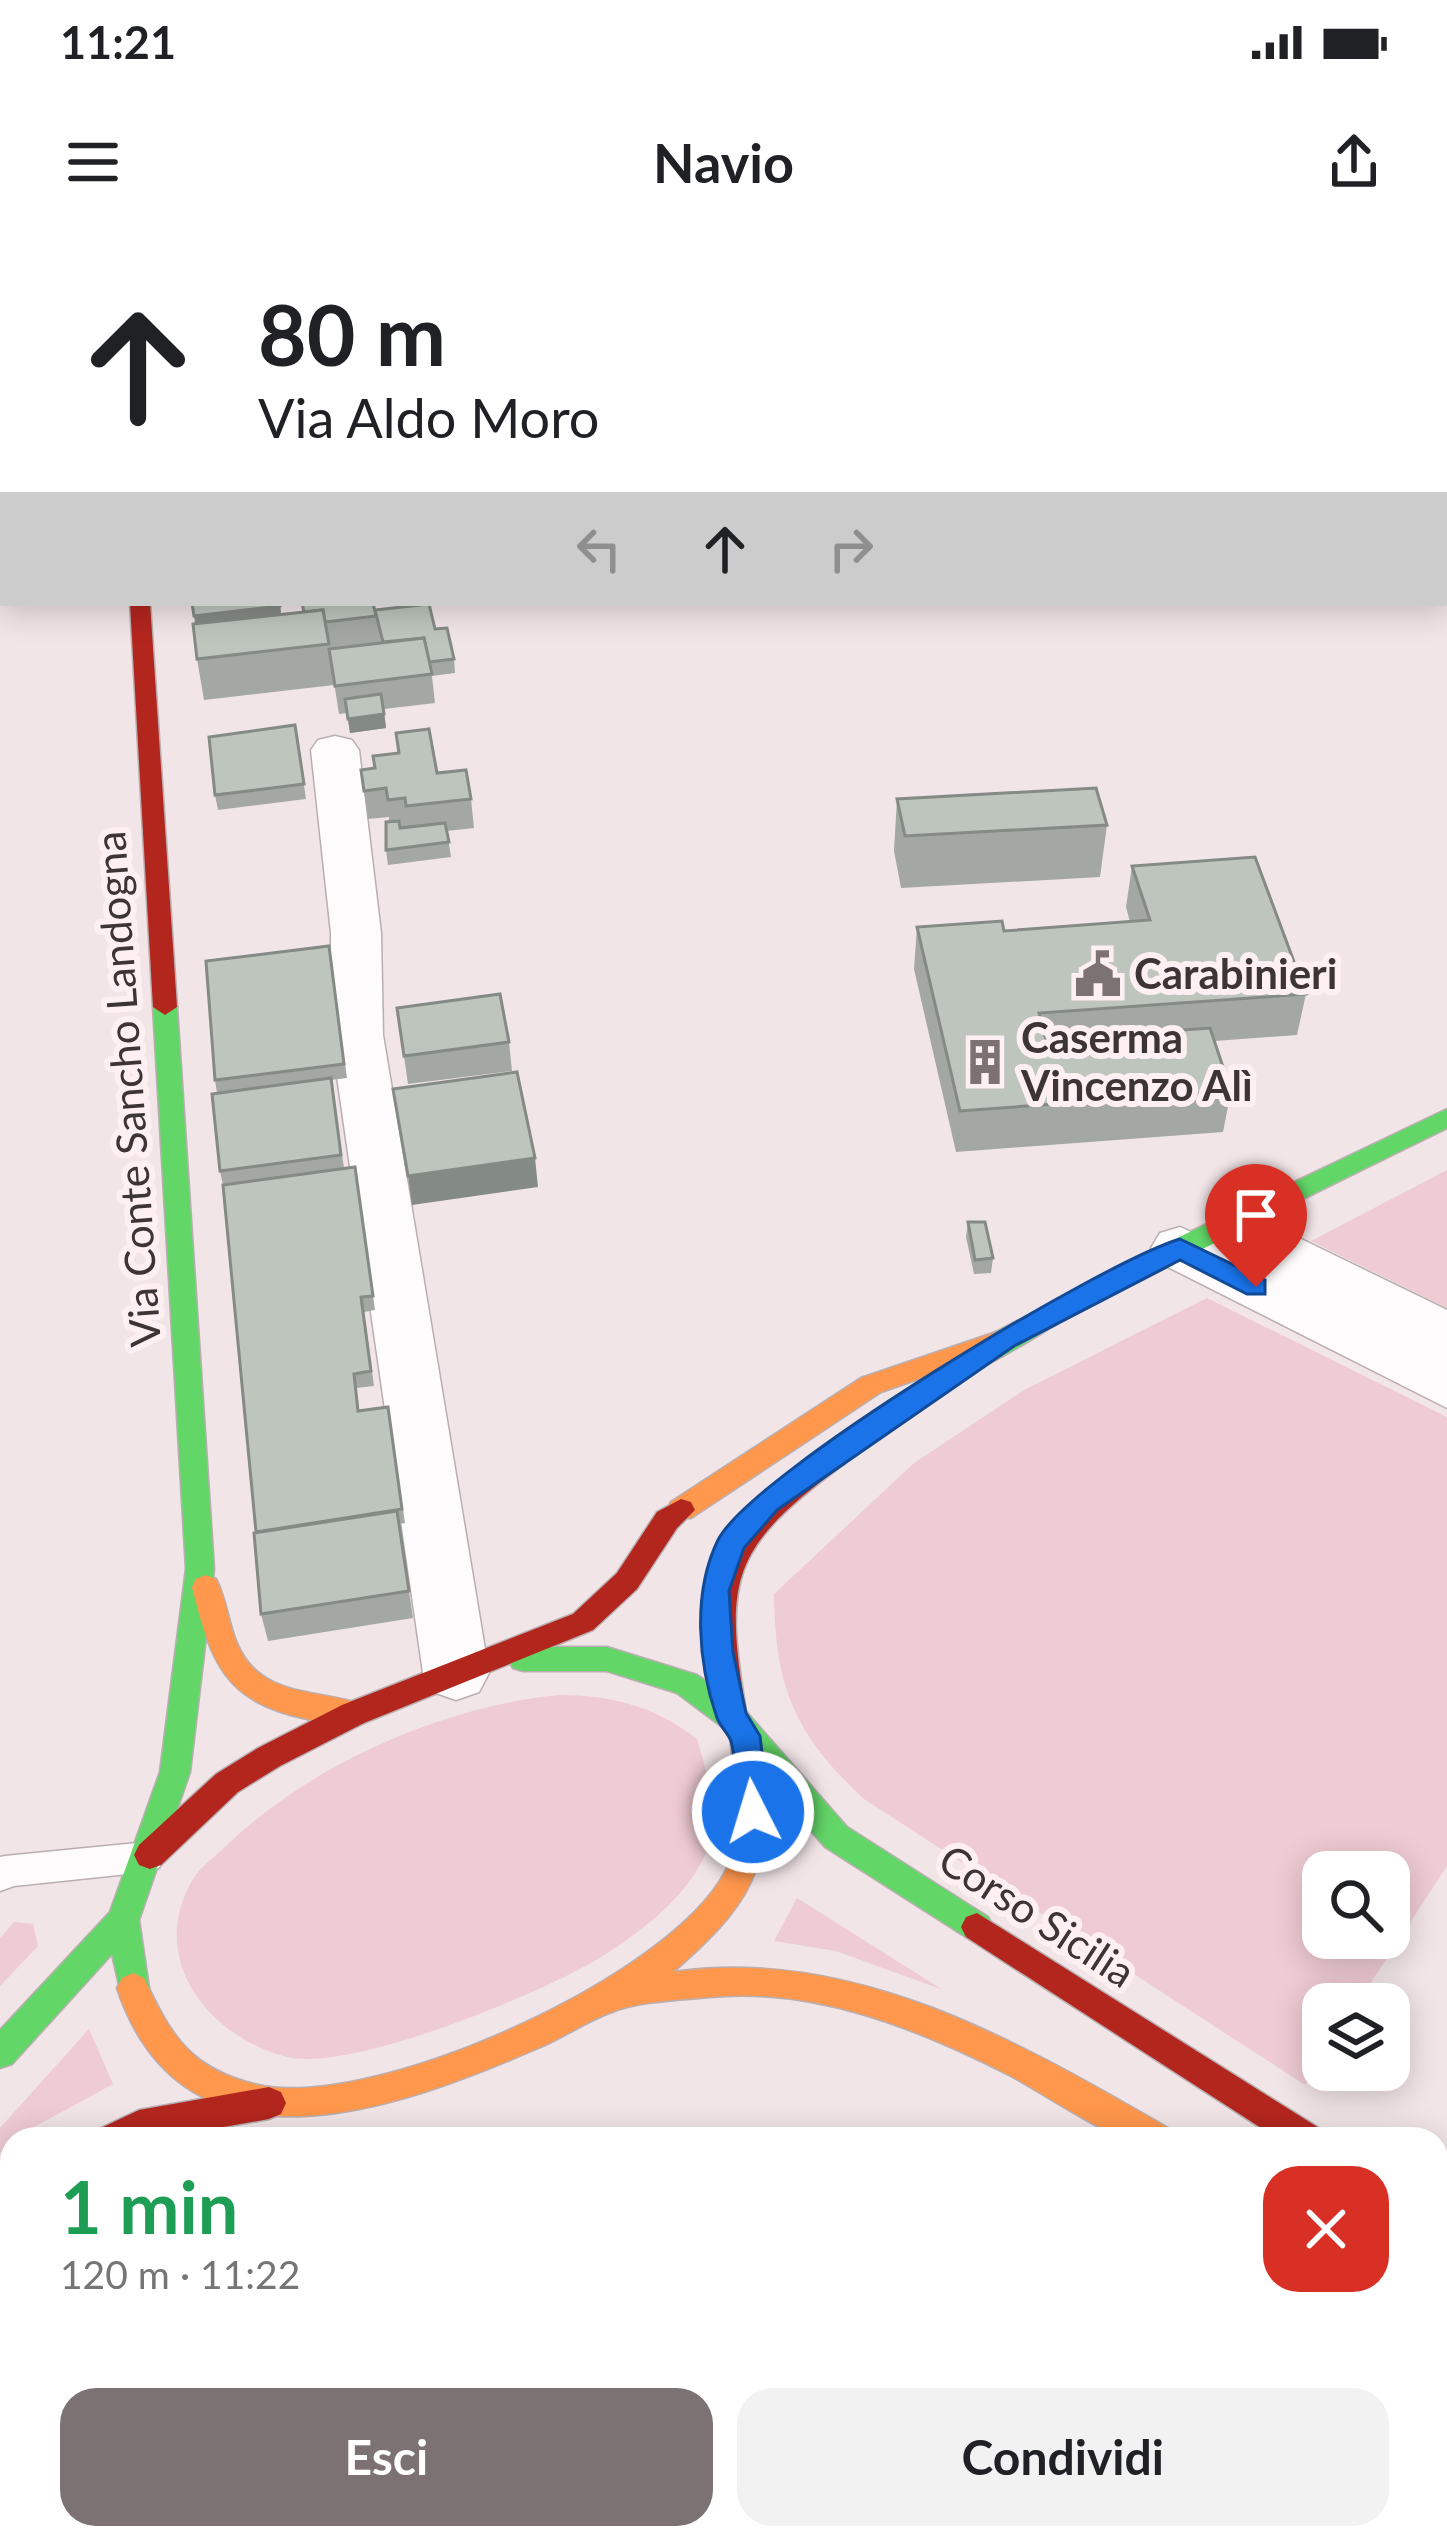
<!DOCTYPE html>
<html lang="it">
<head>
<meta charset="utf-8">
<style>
	:root { --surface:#fff; --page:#f2f2f2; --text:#202124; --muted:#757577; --accent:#7c7274 }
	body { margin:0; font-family:Lato,sans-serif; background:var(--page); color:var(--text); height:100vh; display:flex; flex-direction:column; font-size:45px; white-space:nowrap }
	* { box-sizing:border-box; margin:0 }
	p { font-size:39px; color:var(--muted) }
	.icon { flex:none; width:66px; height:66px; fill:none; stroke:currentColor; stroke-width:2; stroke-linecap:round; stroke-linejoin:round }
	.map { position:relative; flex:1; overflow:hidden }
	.panel { position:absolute; left:0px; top:1887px; width:1449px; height:423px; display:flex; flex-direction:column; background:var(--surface); border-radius:36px 36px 0 0; box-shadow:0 6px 30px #0003 }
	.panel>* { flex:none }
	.top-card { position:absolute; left:0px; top:0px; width:1449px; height:366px; box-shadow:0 6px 30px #0003; background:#fff; color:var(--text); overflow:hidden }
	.buttons { position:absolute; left:1302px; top:1611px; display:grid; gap:24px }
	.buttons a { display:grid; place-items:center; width:108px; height:108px; border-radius:24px; background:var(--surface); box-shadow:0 6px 30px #0003; font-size:60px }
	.pin { position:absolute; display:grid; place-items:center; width:102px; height:102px; color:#fff; margin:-123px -51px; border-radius:50% 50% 50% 0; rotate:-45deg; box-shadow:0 0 12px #0007 }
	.pin .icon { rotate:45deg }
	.me { position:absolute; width:132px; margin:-66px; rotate:355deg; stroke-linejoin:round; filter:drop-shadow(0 0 9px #0008) }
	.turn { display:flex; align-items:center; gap:42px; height:252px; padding:0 60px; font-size:54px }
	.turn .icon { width:156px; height:156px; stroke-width:2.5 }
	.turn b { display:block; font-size:84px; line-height:102px }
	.lanes { display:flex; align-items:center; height:114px; padding:0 60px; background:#0003; justify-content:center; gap:60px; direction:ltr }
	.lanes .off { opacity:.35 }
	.round { display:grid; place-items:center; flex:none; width:126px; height:126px; border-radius:36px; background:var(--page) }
	.summary { display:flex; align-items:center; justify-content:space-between; height:204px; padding:0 60px }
	h1 { font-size:72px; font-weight:700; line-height:90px; color:#1e9e55 }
	.cta { display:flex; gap:24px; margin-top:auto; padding:24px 60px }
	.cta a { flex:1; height:138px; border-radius:36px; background:var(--accent); color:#fff; font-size:48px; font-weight:700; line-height:138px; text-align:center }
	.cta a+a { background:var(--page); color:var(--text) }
	.status { display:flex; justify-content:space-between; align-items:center; height:84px; padding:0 60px; background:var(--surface); direction:ltr }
	.status svg { height:33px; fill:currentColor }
	header { display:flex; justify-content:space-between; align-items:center; height:156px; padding:0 60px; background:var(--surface); font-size:54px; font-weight:700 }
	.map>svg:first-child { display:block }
	.green { fill:#efcbd3; fill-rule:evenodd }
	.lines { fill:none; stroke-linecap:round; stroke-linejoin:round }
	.lane-casing { stroke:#b9afb1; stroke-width:3 }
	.street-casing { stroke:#b9afb1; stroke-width:3 }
	.fast-casing { stroke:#b9afb1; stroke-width:3 }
	.slow-casing { stroke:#b9afb1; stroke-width:3 }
	.jam-casing { stroke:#b9afb1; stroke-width:3 }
	.lane { fill:#fdfbfc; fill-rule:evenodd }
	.street { fill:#fdfbfc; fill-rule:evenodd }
	.fast { fill:#63d668; fill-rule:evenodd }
	.slow { fill:#ff974d; fill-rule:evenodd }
	.jam { fill:#b3261e; fill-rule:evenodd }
	.wall { fill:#a3a9a2 }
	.shaded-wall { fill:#848a84 }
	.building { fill:#bdc5bc; stroke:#848a84; stroke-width:3 }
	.route { fill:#1a73e8; stroke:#114b97; stroke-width:3 }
	.labels { text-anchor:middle; stroke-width:12; stroke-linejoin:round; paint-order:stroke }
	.poi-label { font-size:42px; font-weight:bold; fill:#3d3436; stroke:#fef0f2; text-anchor:start }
	.street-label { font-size:42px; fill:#3d3436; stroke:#fef0f2 }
</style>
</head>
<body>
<div class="status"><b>11:21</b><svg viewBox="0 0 49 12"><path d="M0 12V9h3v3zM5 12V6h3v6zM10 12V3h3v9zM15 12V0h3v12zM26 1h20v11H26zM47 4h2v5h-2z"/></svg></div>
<header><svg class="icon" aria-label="menu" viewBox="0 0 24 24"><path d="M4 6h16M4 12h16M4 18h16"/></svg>Navio<svg class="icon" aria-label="share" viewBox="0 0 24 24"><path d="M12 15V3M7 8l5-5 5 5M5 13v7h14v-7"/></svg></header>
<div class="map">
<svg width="1447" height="2308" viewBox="0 0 1447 2308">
	<rect width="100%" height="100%" fill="#f2e5e8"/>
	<g class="green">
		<polygon points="1447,930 1447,1068 1311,1001"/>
		<path d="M1207,1058l240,119v449l-90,138h-34v53l-18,28 -441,-286c-69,-64 -89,-112 -90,-205l140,-131 110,-73zM1323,1632h66v66h-66z"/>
		<path d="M558,1455c53,0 97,11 139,44 13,44 27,89 0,131 -21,36 -66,69 -101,90 -59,35 -244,112 -309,97 -79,-20 -141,-99 -94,-178 7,-12 22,-22 32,-32 84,-82 217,-140 333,-152z"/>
		<polygon points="797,1658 943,1750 836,1711 774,1701"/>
		<polygon points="14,1682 33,1684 38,1706 0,1746 0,1698"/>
		<polygon points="89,1789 113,1844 12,1899 0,1913 0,1888"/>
		<polygon points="956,2298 1310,2298 1355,2308 954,2308"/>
	</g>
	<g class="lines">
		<defs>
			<polygon id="lane" points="147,1602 159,1606 164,1617 159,1628 147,1632 14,1646 0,1651 0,1617 5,1616"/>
			<g id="street">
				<polygon points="335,496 352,500 359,510 381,693 383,795 489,1433 479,1452 456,1460 433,1452 423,1433 331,795 331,693 311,510 318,500"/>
				<polygon points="1180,987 1251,1019 1246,1011 1255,996 1275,990 1295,996 1447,1070 1447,1168 1160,1023 1151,1008 1160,993"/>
			</g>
			<g id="fast">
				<polygon points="108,0 124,0 125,3 109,3"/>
				<polygon points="165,759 177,767 214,1329 190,1532 139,1680 149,1748 144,1758 133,1763 122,1758 112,1714 12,1824 0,1828 0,1790 110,1672 160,1532 186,1329 153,767"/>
				<path d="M1447,869v19c-128,63 -255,125 -381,191 -22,11 -87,57 -105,51l-4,-7 39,-31 175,-91z"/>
				<polygon points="523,1407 607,1407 697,1435 743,1468 847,1587 988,1677 993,1687 988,1697 977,1701 966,1697 825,1607 721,1486 677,1453 607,1431 523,1431 513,1428 508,1419 513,1410"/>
				<polygon points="12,1944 12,1984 0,1989 0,1949"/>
			</g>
			<g id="slow">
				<polygon points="1005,1089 1014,1092 1018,1099 1014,1106 881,1152 691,1278 671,1278 667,1270 671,1262 861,1138"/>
				<path d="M206,1335l10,4c10,19 12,42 20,62 23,58 79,47 128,64l4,9 -4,9c-18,6 -39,0 -57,-4 -82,-17 -96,-56 -115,-132l4,-8z"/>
				<path d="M745,1483l11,4 4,9c12,120 7,155 -87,236 180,-26 344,69 495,156l5,11c-15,0 -32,3 -46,0 -22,-4 -94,-52 -120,-65 -90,-46 -194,-87 -297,-77 -30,3 -71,4 -98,15 -26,9 -49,26 -74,36 -142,62 -354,140 -421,-60l5,-10 11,-5 11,5c27,58 46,91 114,107 115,26 413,-108 467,-213 21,-39 9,-94 5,-136l4,-9z"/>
			</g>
			<g id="jam">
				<polygon points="130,363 150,363 177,767 165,775 153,767"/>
				<path d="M835,1204l10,3 4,8 -4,8c-115,86 -122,114 -98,254l-4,9 -11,4 -11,-4 -16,-99 9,-63 18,-34 22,-26z"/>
				<polygon points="681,1259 691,1262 695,1270 677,1288 637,1349 593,1390 364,1483 280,1526 238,1552 161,1625 150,1629 139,1625 134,1615 139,1605 216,1534 258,1508 342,1465 573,1374 617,1333 657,1272"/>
				<polygon points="977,1673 1319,1888 1324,1899 1278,1899 966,1697 961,1687 966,1677"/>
				<polygon points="269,1847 281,1852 286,1863 281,1874 269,1879 156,1899 96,1899 101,1888 139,1870"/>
				<polygon points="1437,1965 1447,1969 1447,2006 1437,2002"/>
				<polygon points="1437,2062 1447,2067 1447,2105 1437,2101"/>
			</g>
		</defs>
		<use href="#lane" class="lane-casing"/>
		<use href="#street" class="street-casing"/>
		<use href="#fast" class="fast-casing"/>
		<use href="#slow" class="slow-casing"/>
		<use href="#jam" class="jam-casing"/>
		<use href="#lane" class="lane"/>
		<use href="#street" class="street"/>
		<use href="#fast" class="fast"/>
		<use href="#slow" class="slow"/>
		<use href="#jam" class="jam"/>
	</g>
	<g class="wall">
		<polygon points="1326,0 1447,0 1447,4 1328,3"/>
		<polygon points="280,363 281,374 375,370 435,389 454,419 455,433 432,436 435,463 384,469 386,488 350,493 347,473 339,474 334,442 334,445 204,460 197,419 195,384"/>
		<polygon points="295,485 306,559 218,570 215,555"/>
		<polygon points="396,493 437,533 471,559 474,588 447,591 451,617 388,625 386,610 389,577 368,579 361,530 375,528 398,513"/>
		<polygon points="897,559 1107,585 1100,637 901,648 894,611"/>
		<polygon points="1132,626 1306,754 1297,795 1215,801 1231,851 1223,892 956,912 914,729 917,687 1004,691 1130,682 1126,667"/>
		<polygon points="329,706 347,838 331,840 344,928 355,927 375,1070 364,1072 374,1146 356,1148 359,1171 388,1167 405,1283 399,1284 413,1378 268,1401 261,1374 256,1293 223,945 220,931 217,853 215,840"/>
		<polygon points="397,768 509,802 512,831 408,844"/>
		<polygon points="968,982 993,1018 991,1033 974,1034 966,997"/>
	</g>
	<g class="shaded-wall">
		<polygon points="280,366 282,381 196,391 194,376"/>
		<polygon points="384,474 386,488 350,493 348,479"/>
		<polygon points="535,918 538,947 412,965 408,936"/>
	</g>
	<g class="building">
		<polygon points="192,363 280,363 280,366 194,376"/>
		<polygon points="302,363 373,363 376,376 325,382 323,370 304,372"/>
		<polygon points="429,364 435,389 447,388 454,419 429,422 424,398 383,402 375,370"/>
		<polygon points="323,370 329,404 197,419 193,384"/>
		<polygon points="424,398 432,434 335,446 329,409"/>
		<polygon points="381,454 384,474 348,479 345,459"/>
		<polygon points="295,485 304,544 215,555 209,497"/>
		<polygon points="429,489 437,533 466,530 471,559 406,566 405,558 388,560 386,548 364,551 361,530 375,528 373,516 399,513 396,493"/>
		<polygon points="1096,548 1107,585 905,596 897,559"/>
		<polygon points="399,581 400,588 445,583 449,602 386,610 386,582"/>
		<polygon points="1255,617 1306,754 1039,773 1046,800 1210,788 1231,851 960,871 917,687 1002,681 1004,691 1150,680 1132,626"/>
		<polygon points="329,706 344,824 215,840 206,721"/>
		<polygon points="500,754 509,802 404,816 397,768"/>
		<polygon points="517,832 535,918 408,936 393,849"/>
		<polygon points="331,838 341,915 220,931 212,854"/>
		<polygon points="355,927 373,1056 361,1057 371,1131 354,1134 358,1171 388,1167 402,1269 256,1292 223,945"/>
		<polygon points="968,982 985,982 993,1018 975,1020"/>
		<polygon points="397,1271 409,1351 261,1374 254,1293"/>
	</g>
	<path class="route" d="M1180,999l85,41v14h-18l-67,-34 -166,86 -237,164 -33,38 -15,43 4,61 13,61 14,23 9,76 -5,10h-22c-12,-25 -3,-55 -11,-81 -3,-8 -11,-15 -14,-23 -19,-55 -25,-125 1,-178 34,-67 382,-277 462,-301z"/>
	<defs>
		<symbol id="civic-bare" viewBox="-9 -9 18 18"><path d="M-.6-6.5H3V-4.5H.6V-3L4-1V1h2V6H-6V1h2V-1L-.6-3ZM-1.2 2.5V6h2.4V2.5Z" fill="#7c7274" stroke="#fef0f2" stroke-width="2.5" paint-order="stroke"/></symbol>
		<symbol id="building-bare" viewBox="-9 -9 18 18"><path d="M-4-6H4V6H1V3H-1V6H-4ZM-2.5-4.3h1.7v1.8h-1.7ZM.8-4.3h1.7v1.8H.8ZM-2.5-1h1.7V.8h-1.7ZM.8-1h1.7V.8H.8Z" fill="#7c7274" stroke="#fef0f2" stroke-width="2.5" paint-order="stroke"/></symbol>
	</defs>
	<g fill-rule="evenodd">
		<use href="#civic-bare" x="1065" y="701" width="66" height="66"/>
		<use href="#building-bare" x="952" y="789" width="66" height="66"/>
	</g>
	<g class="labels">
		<g class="poi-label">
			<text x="1134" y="749">Carabinieri</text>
			<text x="1021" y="813">Caserma<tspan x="1021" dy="48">Vincenzo Alì</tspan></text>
		</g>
		<g class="street-label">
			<text transform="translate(128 849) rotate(-94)" y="15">Via Conte Sancho Landogna</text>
			<text transform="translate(1037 1676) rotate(33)" y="15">Corso Sicilia</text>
		</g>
	</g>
</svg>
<div class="buttons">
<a><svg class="icon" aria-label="search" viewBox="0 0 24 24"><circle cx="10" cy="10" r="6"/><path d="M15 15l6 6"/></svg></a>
<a><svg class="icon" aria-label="layers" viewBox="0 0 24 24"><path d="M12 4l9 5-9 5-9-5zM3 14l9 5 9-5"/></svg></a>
</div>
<div class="pin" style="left:1256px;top:1047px;background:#d93025"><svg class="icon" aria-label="arrive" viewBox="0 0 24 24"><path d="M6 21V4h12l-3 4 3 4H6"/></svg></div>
<svg class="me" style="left:753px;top:1572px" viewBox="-20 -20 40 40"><circle r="17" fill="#1a73e8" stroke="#fff" stroke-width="3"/><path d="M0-11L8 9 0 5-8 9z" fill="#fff"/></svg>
<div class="top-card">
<div class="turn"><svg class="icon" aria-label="ahead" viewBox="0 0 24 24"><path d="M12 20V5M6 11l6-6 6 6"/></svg><div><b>80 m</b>Via Aldo Moro</div></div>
<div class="lanes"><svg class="icon off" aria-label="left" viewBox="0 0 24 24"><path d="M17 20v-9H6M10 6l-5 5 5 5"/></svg><svg class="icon" aria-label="ahead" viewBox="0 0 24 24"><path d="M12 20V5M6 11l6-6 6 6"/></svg><svg class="icon off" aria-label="right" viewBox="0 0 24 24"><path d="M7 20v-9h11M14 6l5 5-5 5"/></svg></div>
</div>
<section class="panel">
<div class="summary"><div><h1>1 min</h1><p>120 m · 11:22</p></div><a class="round" style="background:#d93025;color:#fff"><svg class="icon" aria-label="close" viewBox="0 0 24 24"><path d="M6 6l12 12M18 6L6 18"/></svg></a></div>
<div class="cta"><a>Esci</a><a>Condividi</a></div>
</section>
</div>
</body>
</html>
